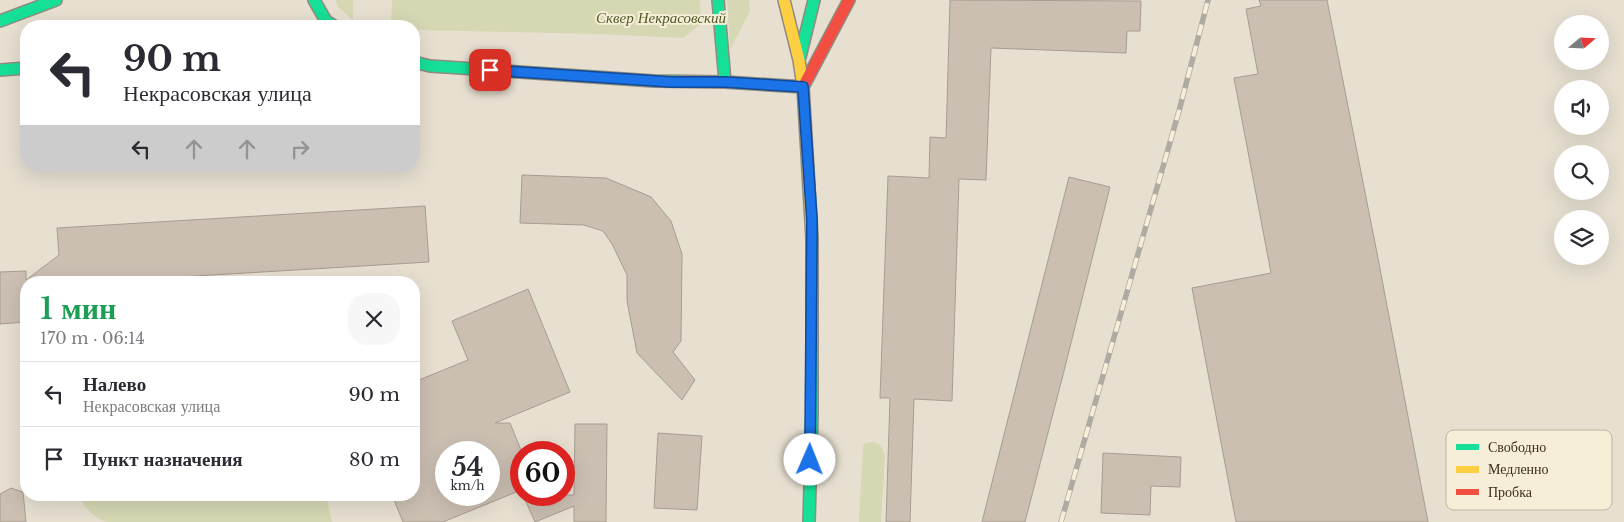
<!DOCTYPE html>
<html lang="ru">
<head>
<meta charset="utf-8">
<style>
	:root { --surface:#fff; --page:#f7f7f7; --text:#2b2b33; --muted:#7c7c81; --line:#e1e1e2 }
	body { margin:0; font-family:"Libre Baskerville",serif; background:var(--page); color:var(--text); height:100vh; display:flex; flex-direction:column; font-size:19px; white-space:nowrap }
	* { box-sizing:border-box; margin:0 }
	p { font-size:16px; color:var(--muted) }
	.icon { flex:none; width:28px; height:28px; fill:none; stroke:currentColor; stroke-width:2; stroke-linecap:round; stroke-linejoin:round }
	.map { position:relative; flex:1; overflow:hidden }
	.panel { position:absolute; left:20px; top:276px; width:400px; height:225px; display:flex; flex-direction:column; background:var(--surface); border-radius:20px; box-shadow:0 5px 20px #0002 }
	.panel>* { flex:none }
	.top-card { position:absolute; left:20px; top:20px; width:400px; height:152px; border-radius:20px; box-shadow:0 5px 20px #0002; background:#fff; color:var(--text); overflow:hidden }
	.needle { width:32px; rotate:71deg }
	.buttons { position:absolute; left:1554px; top:15px; display:grid; gap:10px }
	.buttons a { display:grid; place-items:center; width:55px; height:55px; border-radius:50%; background:var(--surface); box-shadow:0 5px 20px #0002; font-size:25px }
	.speed { position:absolute; left:435px; top:441px; display:flex; gap:10px; font-size:25px; font-weight:700; text-align:center }
	.speed>* { display:grid; place-content:center; width:65px; height:65px; border-radius:50%; background:var(--surface); box-shadow:0 5px 20px #0002; line-height:1 }
	.speed small { font-size:12px; font-weight:400 }
	.speed .limit { border:8px solid #d22; background:#fff; color:#111 }
	.pin { position:absolute; display:grid; place-items:center; width:42px; height:42px; color:#fff; margin:-21px; border-radius:10px; box-shadow:0 2px 8px #0006 }
	.me { position:absolute; width:55px; margin:-28px; rotate:1deg; stroke-linejoin:round; filter:drop-shadow(0 0 4px #0008) }
	.turn { display:flex; align-items:center; gap:18px; height:105px; padding:0 20px; font-size:22px }
	.turn .icon { width:65px; height:65px; stroke-width:2.5 }
	.turn b { display:block; font-size:35px; line-height:42px }
	.lanes { display:flex; align-items:center; height:48px; padding:0 20px; background:#0003; justify-content:center; gap:25px; direction:ltr }
	.lanes .off { opacity:.35 }
	.round { display:grid; place-items:center; flex:none; width:52px; height:52px; border-radius:20px; background:var(--page) }
	.headline { display:flex; align-items:center; justify-content:space-between; height:85px; padding:0 20px }
	h1 { font-size:30px; font-weight:600; line-height:38px; color:#1e9e55 }
	ul { padding:0; list-style:none }
	li { display:flex; align-items:center; gap:15px; height:65px; padding:0 20px; border-top:1px solid var(--line) }
	li div { flex:1 }
	li b { display:block; font-size:19px }
	li em { font-style:normal }
	.map>svg:first-child { display:block }
	.green { fill:#d6d7b3 }
	.building { fill:#cbbfb2; stroke:#a89c90; fill-rule:evenodd }
	.lines { fill:none; stroke-linecap:round; stroke-linejoin:round }
	.fast-casing { stroke:#928b80; stroke-width:14 }
	.slow-casing { stroke:#928b80; stroke-width:14 }
	.jam-casing { stroke:#928b80; stroke-width:14 }
	.fast { stroke:#16e098; stroke-width:11 }
	.slow { stroke:#ffcf43; stroke-width:11 }
	.jam { stroke:#f24e42; stroke-width:11 }
	.rail-casing { stroke:#afaaa2; stroke-width:5.5 }
	.rail { stroke:#f7eed8; stroke-width:4; stroke-dasharray:11; stroke-linecap:butt }
	.route-casing { stroke:#114b97; stroke-width:12 }
	.route { stroke:#1a73e8; stroke-width:9 }
	.labels { text-anchor:middle; stroke-width:4; stroke-linejoin:round; paint-order:stroke }
	.park-label { font-size:15px; font-style:italic; fill:#4d5a26; stroke:#f7eed8 }
	.key { fill:#f7eed8; stroke:#bfb4a1; stroke-width:1 }
	.key-label { font-size:14px; fill:#3d2e20 }
</style>
</head>
<body>
<div class="map">
<svg width="1624" height="522" viewBox="0 0 1624 522">
	<rect width="100%" height="100%" fill="#e7e0d1"/>
	<g class="green">
		<polygon points="335,0 353,0 353,20 338,7"/>
		<polygon points="392,0 700,0 701,24 683,38 601,34 414,30 414,26 391,26"/>
		<polygon points="727,0 749,0 750,11 730,50"/>
		<polygon points="873,442 881,445 885,456 881,522 859,522 863,446 866,443"/>
		<path d="M80,495h246l6,27h-227c-13,-8 -21,-12 -25,-27z"/>
	</g>
	<g class="building">
		<polygon points="950,0 1141,1 1140,31 1127,31 1126,53 991,48 986,180 959,179 952,401 914,399 910,522 886,522 890,398 880,398 888,176 929,178 930,137 946,138"/>
		<polygon points="1259,0 1327,0 1377,253 1428,522 1236,522 1192,288 1271,273 1234,78 1258,74 1246,9 1261,6"/>
		<polygon points="522,175 606,178 651,197 671,221 682,254 681,341 673,352 695,380 682,400 637,353 627,301 627,275 612,244 603,231 584,225 520,223"/>
		<polygon points="1069,177 1110,187 1064,371 1025,522 982,522"/>
		<polygon points="425,206 429,262 96,282 26,282 26,322 0,324 0,272 26,271 26,280 59,255 57,228"/>
		<path d="M528,289l42,103 -75,31h15l11,27v40l-78,32h-40l-11,-27h22v-113l54,-22 -16,-39zM446,452h43v43h-43z"/>
		<polygon points="575,424 607,424 606,522 574,522 574,506 535,522 523,495 574,495"/>
		<polygon points="658,433 702,436 697,510 654,508"/>
		<polygon points="1103,453 1181,457 1180,487 1151,486 1150,515 1101,513"/>
		<polygon points="11,488 23,492 26,522 0,522 0,494"/>
	</g>
	<g class="lines">
		<defs>
			<g id="fast">
				<polyline points="314,0 326,21 334,26"/>
				<polyline points="718,0 725,82"/>
				<polyline points="0,21 56,0"/>
				<polyline points="800,57 814,0"/>
				<polyline points="414,62 430,66 654,81 725,82 803,87"/>
				<polyline points="0,70 26,68"/>
				<polyline points="809,522 812,416 812,238"/>
			</g>
			<polyline id="slow" points="784,0 799,60 803,87 812,238"/>
			<polyline id="jam" points="803,87 849,0"/>
		</defs>
		<use href="#fast" class="fast-casing"/>
		<use href="#slow" class="slow-casing"/>
		<use href="#jam" class="jam-casing"/>
		<use href="#fast" class="fast"/>
		<use href="#slow" class="slow"/>
		<use href="#jam" class="jam"/>
		<defs>
			<polyline id="rail" points="1061,522 1179,111 1208,0"/>
		</defs>
		<use href="#rail" class="rail-casing"/>
		<use href="#rail" class="rail"/>
	</g>
	<g class="lines">
		<defs>
			<polyline id="route" points="490,70 671,82 725,82 803,87 812,221 810,460"/>
		</defs>
		<use href="#route" class="route-casing"/>
		<use href="#route" class="route"/>
	</g>
	<g class="labels">
		<g class="park-label">
			<text x="661" y="23">Сквер Некрасовский</text>
		</g>
	</g>
	<rect x="1446" y="430" width="166" height="80" rx="8" class="key"/>
	<rect x="1456" y="444" width="23" height="6" fill="#16e098"/>
	<rect x="1456" y="466" width="23" height="7" fill="#ffcf43"/>
	<rect x="1456" y="489" width="23" height="6" fill="#f24e42"/>
	<g class="key-label">
		<text x="1488" y="452">Свободно</text>
		<text x="1488" y="474">Медленно</text>
		<text x="1488" y="497">Пробка</text>
	</g>
</svg>
<div class="buttons">
<a><svg class="needle" viewBox="-14 -14 28 28"><path d="M0-13l5 13h-10z" fill="#e53935"/><path d="M0 13l5-13h-10z" fill="#7c7c81"/></svg></a>
<a><svg class="icon" aria-label="sound" viewBox="0 0 24 24"><path d="M4 9h4l5-4v14l-5-4H4zM17 9q2 3 0 6"/></svg></a>
<a><svg class="icon" aria-label="search" viewBox="0 0 24 24"><circle cx="10" cy="10" r="6"/><path d="M15 15l6 6"/></svg></a>
<a><svg class="icon" aria-label="layers" viewBox="0 0 24 24"><path d="M12 4l9 5-9 5-9-5zM3 14l9 5 9-5"/></svg></a>
</div>
<div class="speed"><div>54<small>km/h</small></div><div class="limit">60</div></div>
<div class="pin" style="left:490px;top:70px;background:#d93025"><svg class="icon" aria-label="arrive" viewBox="0 0 24 24"><path d="M6 21V4h12l-3 4 3 4H6"/></svg></div>
<svg class="me" style="left:810px;top:460px" viewBox="-20 -20 40 40"><circle r="19" fill="#fff"/><path d="M0-13L10 11 0 6-10 11z" fill="#1a73e8"/></svg>
<div class="top-card">
<div class="turn"><svg class="icon" aria-label="left" viewBox="0 0 24 24"><path d="M17 20v-9H6M10 6l-5 5 5 5"/></svg><div><b>90 m</b>Некрасовская улица</div></div>
<div class="lanes"><svg class="icon" aria-label="left" viewBox="0 0 24 24"><path d="M17 20v-9H6M10 6l-5 5 5 5"/></svg><svg class="icon off" aria-label="ahead" viewBox="0 0 24 24"><path d="M12 20V5M6 11l6-6 6 6"/></svg><svg class="icon off" aria-label="ahead" viewBox="0 0 24 24"><path d="M12 20V5M6 11l6-6 6 6"/></svg><svg class="icon off" aria-label="right" viewBox="0 0 24 24"><path d="M7 20v-9h11M14 6l5 5-5 5"/></svg></div>
</div>
<section class="panel">
<div class="headline"><div><h1>1 мин</h1><p>170 m · 06:14</p></div><a class="round"><svg class="icon" aria-label="close" viewBox="0 0 24 24"><path d="M6 6l12 12M18 6L6 18"/></svg></a></div>
<ul>
<li><svg class="icon" aria-label="left" viewBox="0 0 24 24"><path d="M17 20v-9H6M10 6l-5 5 5 5"/></svg><div><b>Налево</b><p>Некрасовская улица</p></div><em>90 m</em></li>
<li><svg class="icon" aria-label="arrive" viewBox="0 0 24 24"><path d="M6 21V4h12l-3 4 3 4H6"/></svg><div><b>Пункт назначения</b></div><em>80 m</em></li>
</ul>
</section>
</div>
</body>
</html>
